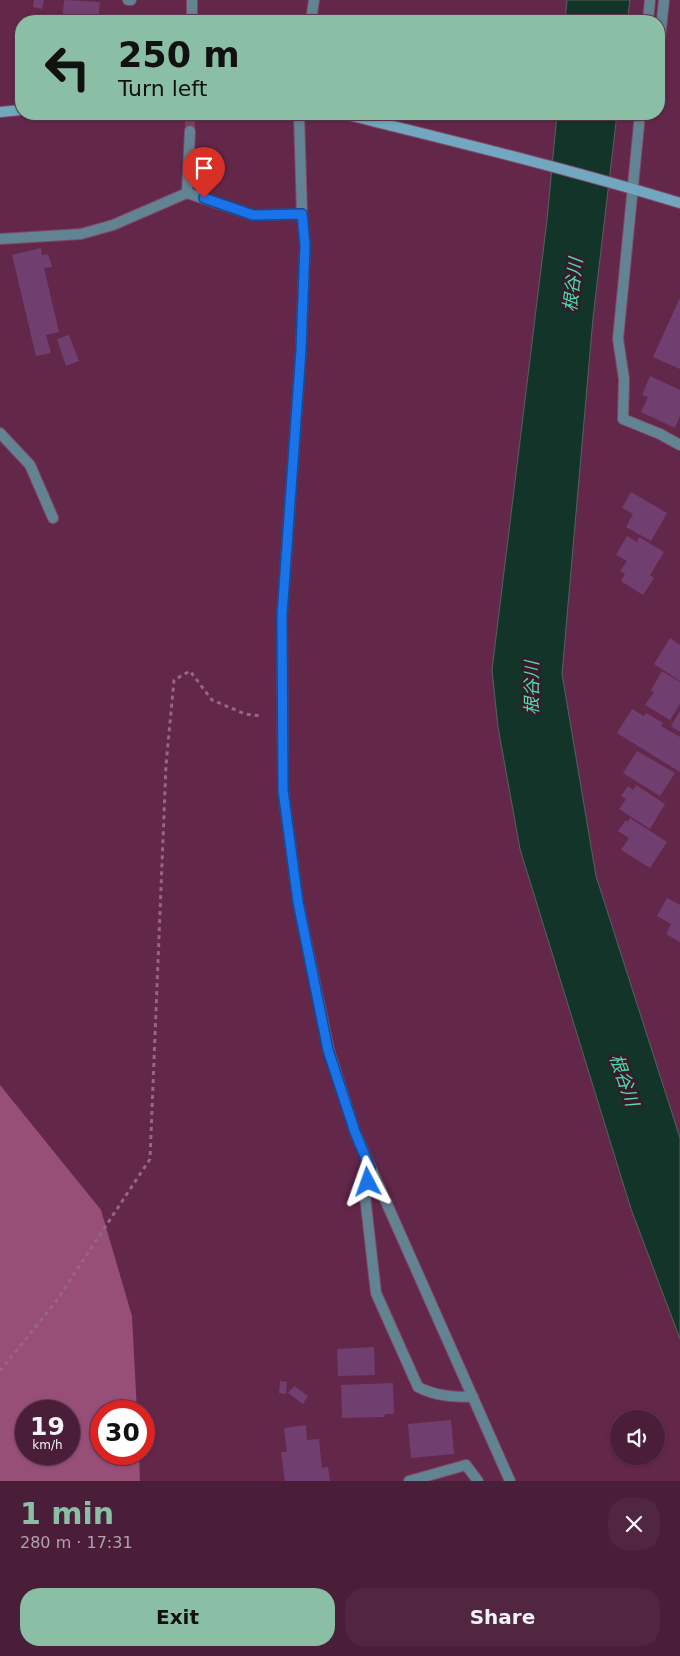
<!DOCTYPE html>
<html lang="en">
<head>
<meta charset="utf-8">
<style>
	:root { --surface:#4a1d38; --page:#512640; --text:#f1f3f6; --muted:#b2a2ae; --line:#613b53; --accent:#8abfa5 }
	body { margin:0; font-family:"DejaVu Sans","Noto Sans JP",sans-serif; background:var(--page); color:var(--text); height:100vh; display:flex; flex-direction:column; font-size:19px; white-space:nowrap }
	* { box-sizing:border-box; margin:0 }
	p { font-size:16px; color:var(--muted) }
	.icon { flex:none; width:28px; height:28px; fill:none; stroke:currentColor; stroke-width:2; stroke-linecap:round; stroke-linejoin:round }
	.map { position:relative; height:1481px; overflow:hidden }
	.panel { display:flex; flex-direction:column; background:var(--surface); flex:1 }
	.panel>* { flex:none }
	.banner { position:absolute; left:15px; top:15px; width:650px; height:105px; border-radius:20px; box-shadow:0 1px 4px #0004,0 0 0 1px var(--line); background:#8abfa5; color:#111; overflow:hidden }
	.fabs { position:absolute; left:610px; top:1410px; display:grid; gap:10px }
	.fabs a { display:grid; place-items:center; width:55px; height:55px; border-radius:50%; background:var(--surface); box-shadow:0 1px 4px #0004,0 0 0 1px var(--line); font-size:25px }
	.speed { position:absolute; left:15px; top:1400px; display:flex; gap:10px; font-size:25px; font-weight:700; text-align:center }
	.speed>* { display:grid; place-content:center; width:65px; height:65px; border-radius:50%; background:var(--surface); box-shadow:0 1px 4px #0004,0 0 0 1px var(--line); line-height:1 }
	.speed small { font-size:12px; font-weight:400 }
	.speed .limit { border:8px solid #d22; background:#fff; color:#111 }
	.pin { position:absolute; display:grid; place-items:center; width:42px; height:42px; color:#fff; margin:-51px -21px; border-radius:50% 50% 50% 0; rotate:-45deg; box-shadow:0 0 5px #0007 }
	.pin .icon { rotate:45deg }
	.me { position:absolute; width:55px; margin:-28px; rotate:356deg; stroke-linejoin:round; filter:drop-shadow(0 0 4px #0008) }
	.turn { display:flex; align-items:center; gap:18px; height:105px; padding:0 20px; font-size:22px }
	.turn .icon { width:65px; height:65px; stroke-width:2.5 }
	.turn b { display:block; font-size:35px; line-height:42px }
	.round { display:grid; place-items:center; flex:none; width:52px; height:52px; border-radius:20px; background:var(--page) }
	.headline { display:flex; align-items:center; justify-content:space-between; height:85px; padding:0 20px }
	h1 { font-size:30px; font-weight:700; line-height:38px; color:var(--accent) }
	.button { display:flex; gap:10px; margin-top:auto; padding:10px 20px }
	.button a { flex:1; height:58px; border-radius:20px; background:var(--accent); color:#111; font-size:20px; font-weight:700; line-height:58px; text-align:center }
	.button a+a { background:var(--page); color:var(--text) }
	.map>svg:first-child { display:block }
	.forest { fill:#974e77; fill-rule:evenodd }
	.water { fill:#133428; stroke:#56625f }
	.building { fill:#703f70 }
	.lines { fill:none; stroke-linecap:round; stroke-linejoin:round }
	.street-tunnel { stroke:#784060; stroke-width:10; stroke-dasharray:10 5; stroke-linecap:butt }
	.lane-casing { stroke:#804868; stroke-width:12 }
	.street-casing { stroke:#804868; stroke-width:12 }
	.secondary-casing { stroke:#804868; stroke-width:12 }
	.path { stroke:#986582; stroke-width:3; stroke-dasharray:4 4; stroke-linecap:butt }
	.lane { stroke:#628392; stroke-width:10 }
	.street { stroke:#628392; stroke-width:10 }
	.secondary { stroke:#72a8bf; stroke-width:10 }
	.route-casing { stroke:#114b97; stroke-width:12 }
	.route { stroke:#1a73e8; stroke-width:9 }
	.labels { text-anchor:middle; stroke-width:5; stroke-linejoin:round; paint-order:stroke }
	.water-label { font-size:18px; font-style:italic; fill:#4eddac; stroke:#381c2b }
</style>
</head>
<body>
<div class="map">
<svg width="680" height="1481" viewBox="0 0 680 1481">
	<rect width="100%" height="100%" fill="#63274a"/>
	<path class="forest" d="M0,1085l101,125 31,106 5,95h-36v43h38l1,27h-140zM26,1411h43v43h-43z"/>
	<g class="water">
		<polygon points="567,0 630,0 627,21 565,21"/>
		<polygon points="557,114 617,114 593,318 562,674 596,876 680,1138 680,1339 631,1209 520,849 498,727 492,670 547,220"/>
	</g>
	<g class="building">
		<polygon points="34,0 44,0 42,9 33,7"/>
		<polygon points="64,0 100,2 98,21 62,21"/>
		<polygon points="41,248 42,255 48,254 52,267 44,268 59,332 46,335 51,353 36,356 12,255"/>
		<polygon points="680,298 680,369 653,357"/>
		<polygon points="69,335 79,361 66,366 57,339"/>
		<polygon points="650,376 680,390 680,416 675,428 641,412 648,397 642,395"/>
		<polygon points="631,492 667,513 651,541 626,527 633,514 622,508"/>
		<polygon points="627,536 637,542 639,537 664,552 650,575 654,578 643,595 621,581 625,574 620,571 627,561 616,555"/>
		<polygon points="670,638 680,645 680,681 654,664"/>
		<polygon points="662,671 680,682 680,704 670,720 645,705 654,692 651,690"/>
		<polygon points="632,709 644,716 646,713 663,723 661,726 680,737 680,772 617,733"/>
		<polygon points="680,711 680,732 671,726"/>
		<polygon points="637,751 675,773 660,796 623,773"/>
		<polygon points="636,785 665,804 650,829 619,809 626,799 621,796 628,786 633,790"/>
		<polygon points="630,818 667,842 650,868 621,850 629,838 618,831 626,820 628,822"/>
		<polygon points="667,898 680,905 680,942 666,934 671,924 657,916"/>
		<polygon points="374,1347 375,1375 338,1376 337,1349"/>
		<polygon points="280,1381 287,1382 286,1394 279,1393"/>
		<polygon points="393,1383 394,1414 385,1414 384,1417 342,1418 341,1385"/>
		<polygon points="294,1386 308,1396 303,1404 288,1393"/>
		<polygon points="451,1420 454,1454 411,1458 408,1424"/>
		<polygon points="306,1425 307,1440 319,1439 322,1468 328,1467 330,1481 285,1481 281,1452 287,1452 284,1428"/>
	</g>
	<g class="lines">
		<polyline class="street-tunnel" points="190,131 190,114"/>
		<defs>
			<polyline id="lane" points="0,433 30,465 53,518"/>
			<g id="street">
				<polyline points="128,0 131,0"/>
				<polyline points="192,21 192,0"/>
				<polyline points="311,21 314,0"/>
				<polyline points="648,21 650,0"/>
				<polyline points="659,49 664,0"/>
				<polyline points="640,114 618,339 624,379 623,419 660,434 680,445"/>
				<polyline points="187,193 190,131"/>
				<polyline points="302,214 305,245 301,350 282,615 283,790 298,902 329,1050 355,1132 510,1481"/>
				<polyline points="0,239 81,234 113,225 187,193 253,215 302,214 299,114"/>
				<path d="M370,1169l-5,27 11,97 42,94c17,9 36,10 55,10"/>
				<polyline points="409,1481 466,1465 478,1481"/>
			</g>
			<g id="secondary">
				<polyline points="0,112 21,110"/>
				<path d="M344,114c113,28 225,55 336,89"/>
			</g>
		</defs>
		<use href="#lane" class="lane-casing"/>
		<use href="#street" class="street-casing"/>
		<use href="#secondary" class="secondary-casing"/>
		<polyline class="path" points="0,1371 57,1300 150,1159 166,765 174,680 190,671 212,700 245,714 262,716"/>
		<use href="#lane" class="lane"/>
		<use href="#street" class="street"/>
		<use href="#secondary" class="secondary"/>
	</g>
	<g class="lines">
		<defs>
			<polyline id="route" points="204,198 253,215 302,214 305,245 301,350 282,615 283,790 298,902 328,1050 355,1132 370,1168 368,1182"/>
		</defs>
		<use href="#route" class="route-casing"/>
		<use href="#route" class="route"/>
	</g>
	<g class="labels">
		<g class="water-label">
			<text transform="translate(573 285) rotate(-83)" y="6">根谷川</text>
			<text transform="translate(532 688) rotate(-90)" y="6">根谷川</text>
			<text transform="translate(624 1080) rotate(71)" y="6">根谷川</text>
		</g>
	</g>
</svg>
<div class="fabs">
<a><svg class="icon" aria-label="sound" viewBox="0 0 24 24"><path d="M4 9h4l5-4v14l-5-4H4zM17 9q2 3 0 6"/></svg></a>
</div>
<div class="speed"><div>19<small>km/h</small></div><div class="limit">30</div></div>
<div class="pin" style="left:204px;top:198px;background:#d93025"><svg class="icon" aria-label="arrive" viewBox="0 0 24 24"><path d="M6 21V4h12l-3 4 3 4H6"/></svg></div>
<svg class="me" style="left:368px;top:1182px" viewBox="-20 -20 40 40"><path d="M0-17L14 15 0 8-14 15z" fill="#1a73e8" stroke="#fff" stroke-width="4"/></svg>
<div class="banner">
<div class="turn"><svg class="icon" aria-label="left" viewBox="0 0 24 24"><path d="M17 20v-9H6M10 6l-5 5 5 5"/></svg><div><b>250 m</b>Turn left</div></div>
</div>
</div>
<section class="panel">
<div class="headline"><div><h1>1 min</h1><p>280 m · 17:31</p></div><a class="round"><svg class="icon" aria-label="close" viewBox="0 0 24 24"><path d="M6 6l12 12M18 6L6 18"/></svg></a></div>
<div class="button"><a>Exit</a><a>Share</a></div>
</section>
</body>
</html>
